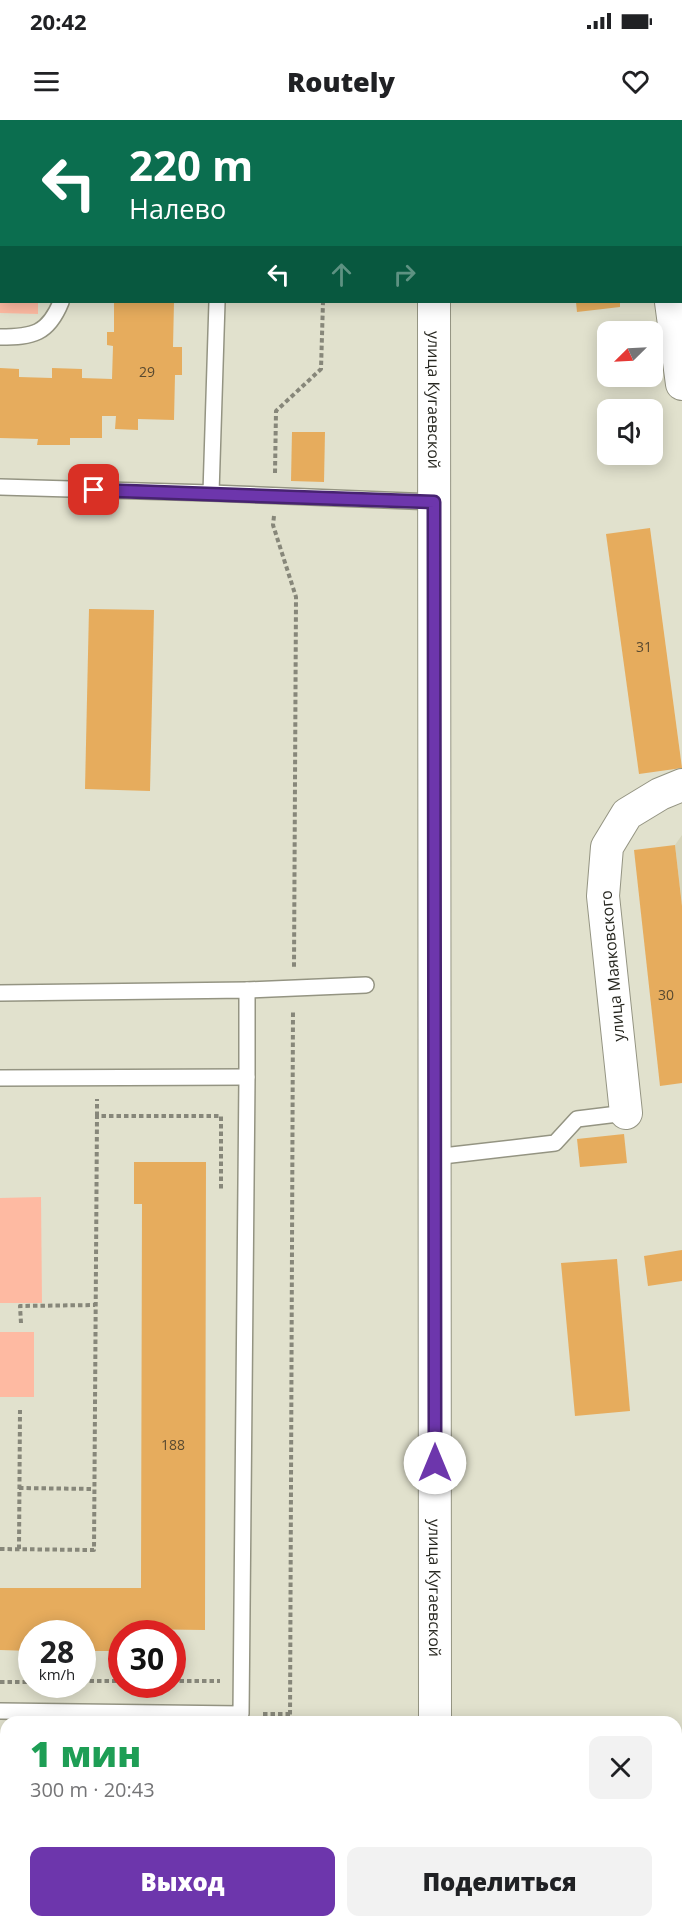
<!DOCTYPE html>
<html lang="ru">
<head>
<meta charset="utf-8">
<style>
	:root { --surface:#fff; --page:#f2f2f2; --text:#202124; --muted:#757577; --accent:#6d36ac }
	body { margin:0; font-family:"Open Sans",sans-serif; background:var(--page); color:var(--text); height:100vh; display:flex; flex-direction:column; font-size:22px; white-space:nowrap }
	* { box-sizing:border-box; margin:0 }
	p { font-size:20px; color:var(--muted) }
	.icon { flex:none; width:33px; height:33px; fill:none; stroke:currentColor; stroke-width:2; stroke-linecap:round; stroke-linejoin:round }
	.map { position:relative; flex:1; overflow:hidden }
	.drawer { position:absolute; left:0px; top:1596px; width:682px; height:212px; display:flex; flex-direction:column; background:var(--surface); border-radius:18px 18px 0 0; box-shadow:0 3px 15px #0003 }
	.drawer>* { flex:none }
	.banner { position:absolute; left:0px; top:0px; width:682px; height:183px; box-shadow:0 3px 15px #0003; background:#0b6e4f; color:#fff; overflow:hidden }
	.needle { width:39px; rotate:246deg }
	.controls { position:absolute; left:597px; top:201px; display:grid; gap:12px }
	.controls a { display:grid; place-items:center; width:66px; height:66px; border-radius:12px; background:var(--surface); box-shadow:0 3px 15px #0003; font-size:30px }
	.speed { position:absolute; left:18px; top:1500px; display:flex; gap:12px; font-size:30px; font-weight:700; text-align:center }
	.speed>* { display:grid; place-content:center; width:78px; height:78px; border-radius:50%; background:var(--surface); box-shadow:0 3px 15px #0003; line-height:1 }
	.speed small { font-size:15px; font-weight:400 }
	.speed .limit { border:9px solid #d22; background:#fff; color:#111 }
	.pin { position:absolute; display:grid; place-items:center; width:51px; height:51px; color:#fff; margin:-26px; border-radius:12px; box-shadow:0 3px 9px #0006 }
	.me { position:absolute; width:66px; margin:-33px; rotate:0deg; stroke-linejoin:round; filter:drop-shadow(0 0 4px #0008) }
	.turn { display:flex; align-items:center; gap:21px; height:126px; padding:0 30px; font-size:27px }
	.turn .icon { width:78px; height:78px; stroke-width:2.5 }
	.turn b { display:block; font-size:42px; line-height:51px }
	.lanes { display:flex; align-items:center; height:57px; padding:0 30px; background:#0003; justify-content:center; gap:30px; direction:ltr }
	.lanes .off { opacity:.35 }
	.round { display:grid; place-items:center; flex:none; width:63px; height:63px; border-radius:12px; background:var(--page) }
	.summary { display:flex; align-items:center; justify-content:space-between; height:102px; padding:0 30px }
	h1 { font-size:36px; font-weight:800; line-height:45px; color:#1e9e55 }
	.primary-button { display:flex; gap:12px; margin-top:auto; padding:12px 30px }
	.primary-button a { flex:1; height:69px; border-radius:12px; background:var(--accent); color:#fff; font-size:24px; font-weight:800; line-height:69px; text-align:center }
	.primary-button a+a { background:var(--page); color:var(--text) }
	.status { display:flex; justify-content:space-between; align-items:center; height:42px; padding:0 30px; background:var(--surface); direction:ltr }
	.status svg { height:16px; fill:currentColor }
	header { display:flex; justify-content:space-between; align-items:center; height:78px; padding:0 30px; background:var(--surface); font-size:27px; font-weight:800 }
	.map>svg:first-child { display:block }
	.built { fill:#d6d5bc }
	.green { fill:#febaa2 }
	.building { fill:#e6ac5d }
	.lines { fill:none; stroke-linecap:round; stroke-linejoin:round }
	.lane-casing { stroke:#949482; stroke-width:18 }
	.street-casing { stroke:#949482; stroke-width:34 }
	.path { stroke:#87877a; stroke-width:4; stroke-dasharray:4.5 3; stroke-linecap:butt }
	.lane { stroke:#fff; stroke-width:15 }
	.street { stroke:#fff; stroke-width:32 }
	.route-casing { stroke:#472370; stroke-width:15 }
	.route { stroke:#6d36ac; stroke-width:10 }
	.labels { text-anchor:middle; stroke-width:4.5; stroke-linejoin:round; paint-order:stroke }
	.number-label { font-size:14px; fill:#584930 }
	.street-label { font-size:16px; fill:#282821; stroke:#fff }
</style>
</head>
<body>
<div class="status"><b>20:42</b><svg viewBox="0 0 49 12"><path d="M0 12V9h3v3zM5 12V6h3v6zM10 12V3h3v9zM15 12V0h3v12zM26 1h20v11H26zM47 4h2v5h-2z"/></svg></div>
<header><svg class="icon" aria-label="menu" viewBox="0 0 24 24"><path d="M4 6h16M4 12h16M4 18h16"/></svg>Routely<svg class="icon" aria-label="heart" viewBox="0 0 24 24"><path d="M12 20l-8-8c-3-5 5-10 8-4 3-6 11-1 8 4z"/></svg></header>
<div class="map">
<svg width="682" height="1807" viewBox="0 0 682 1807">
	<rect width="100%" height="100%" fill="#e1e1cd"/>
	<polygon class="built" points="682,715 682,786 675,725"/>
	<g class="green">
		<polygon points="0,74 2,74 2,182 38,182 38,194 0,193"/>
		<polygon points="41,1077 42,1183 0,1183 0,1078"/>
		<rect x="0" y="1212" width="34" height="65"/>
	</g>
	<g class="building">
		<polygon points="114,182 174,182 173,227 182,227 182,255 175,255 174,300 138,299 138,310 115,309 116,296 102,296 102,318 70,318 70,325 37,325 38,319 0,318 0,248 19,249 19,257 52,258 52,248 82,249 82,258 112,259 113,226 107,225 107,212 114,212"/>
		<polygon points="576,182 620,182 620,187 577,192"/>
		<polygon points="292,312 325,312 324,362 291,361"/>
		<polygon points="650,408 682,648 639,654 606,414"/>
		<polygon points="89,489 154,490 150,671 85,669"/>
		<polygon points="675,725 682,786 682,963 660,966 634,730"/>
		<polygon points="624,1014 627,1043 580,1047 577,1019"/>
		<polygon points="134,1042 206,1042 205,1510 127,1509 127,1514 122,1514 122,1531 82,1531 82,1514 32,1514 32,1531 0,1530 0,1468 141,1468 142,1084 134,1084"/>
		<polygon points="682,1130 682,1161 648,1166 644,1136"/>
		<polygon points="617,1139 630,1291 575,1296 561,1143"/>
	</g>
	<g class="lines">
		<defs>
			<g id="lane">
				<polyline points="218,2 218,0"/>
				<path d="M0,217c33,0 48,-3 61,-35"/>
				<polyline points="0,367 211,373 217,182"/>
				<polyline points="211,373 434,382"/>
				<polyline points="247,870 366,865"/>
				<polyline points="0,873 247,870 247,957 241,1594 0,1591"/>
				<polyline points="0,958 247,957"/>
				<polyline points="434,1037 555,1023 577,999 626,993"/>
			</g>
			<g id="street">
				<polyline points="434,0 434,2"/>
				<polyline points="647,0 647,2"/>
				<path id="s1" d="M434,182l1,1420"/>
				<polyline points="671,182 682,264"/>
				<polyline points="626,993 603,776 607,727 627,694 660,674 682,665"/>
				<polyline points="0,1710 6,1710"/>
				<polyline points="434,1807 434,1802"/>
			</g>
		</defs>
		<use href="#lane" class="lane-casing"/>
		<use href="#street" class="street-casing"/>
		<g class="path">
			<polyline points="330,2 330,0"/>
			<polyline points="275,353 276,291 321,249 323,182"/>
			<polyline points="274,396 273,405 296,477 294,847"/>
			<polyline points="97,996 97,979"/>
			<polyline points="21,1203 20,1186 95,1185"/>
			<polyline points="19,1368 94,1369"/>
			<polyline points="0,1429 94,1430 97,996 221,996 221,1070"/>
			<polyline points="19,1429 20,1290"/>
			<polyline points="82,1561 122,1561"/>
			<polyline points="172,1561 220,1561"/>
			<polyline points="0,1562 32,1562"/>
			<polyline points="263,1594 290,1594"/>
			<polyline points="290,1602 293,891"/>
			<polyline points="304,1802 306,1807"/>
		</g>
		<use href="#lane" class="lane"/>
		<use href="#street" class="street"/>
	</g>
	<g class="lines">
		<defs>
			<polyline id="route" points="94,370 434,382 435,1343"/>
		</defs>
		<use href="#route" class="route-casing"/>
		<use href="#route" class="route"/>
	</g>
	<g class="labels">
		<g class="number-label">
			<text x="147" y="257">29</text>
			<text x="644" y="532">31</text>
			<text x="666" y="880">30</text>
			<text x="173" y="1330">188</text>
		</g>
		<g class="street-label">
			<text dy="6" stroke="none"><textPath href="#s1" startOffset="98">улица Кугаевской</textPath></text>
			<text transform="translate(612 846) rotate(-95)" y="6">улица Маяковского</text>
			<text dy="6" stroke="none"><textPath href="#s1" startOffset="1286">улица Кугаевской</textPath></text>
		</g>
	</g>
</svg>
<div class="controls">
<a><svg class="needle" viewBox="-14 -14 28 28"><path d="M0-13l5 13h-10z" fill="#e53935"/><path d="M0 13l5-13h-10z" fill="#757577"/></svg></a>
<a><svg class="icon" aria-label="sound" viewBox="0 0 24 24"><path d="M4 9h4l5-4v14l-5-4H4zM17 9q2 3 0 6"/></svg></a>
</div>
<div class="speed"><div>28<small>km/h</small></div><div class="limit">30</div></div>
<div class="pin" style="left:94px;top:370px;background:#d93025"><svg class="icon" aria-label="arrive" viewBox="0 0 24 24"><path d="M6 21V4h12l-3 4 3 4H6"/></svg></div>
<svg class="me" style="left:435px;top:1343px" viewBox="-20 -20 40 40"><circle r="19" fill="#fff"/><path d="M0-13L10 11 0 6-10 11z" fill="#6d36ac"/></svg>
<div class="banner">
<div class="turn"><svg class="icon" aria-label="left" viewBox="0 0 24 24"><path d="M17 20v-9H6M10 6l-5 5 5 5"/></svg><div><b>220 m</b>Налево</div></div>
<div class="lanes"><svg class="icon" aria-label="left" viewBox="0 0 24 24"><path d="M17 20v-9H6M10 6l-5 5 5 5"/></svg><svg class="icon off" aria-label="ahead" viewBox="0 0 24 24"><path d="M12 20V5M6 11l6-6 6 6"/></svg><svg class="icon off" aria-label="right" viewBox="0 0 24 24"><path d="M7 20v-9h11M14 6l5 5-5 5"/></svg></div>
</div>
<section class="drawer">
<div class="summary"><div><h1>1 мин</h1><p>300 m · 20:43</p></div><a class="round"><svg class="icon" aria-label="close" viewBox="0 0 24 24"><path d="M6 6l12 12M18 6L6 18"/></svg></a></div>
<div class="primary-button"><a>Выход</a><a>Поделиться</a></div>
</section>
</div>
</body>
</html>
